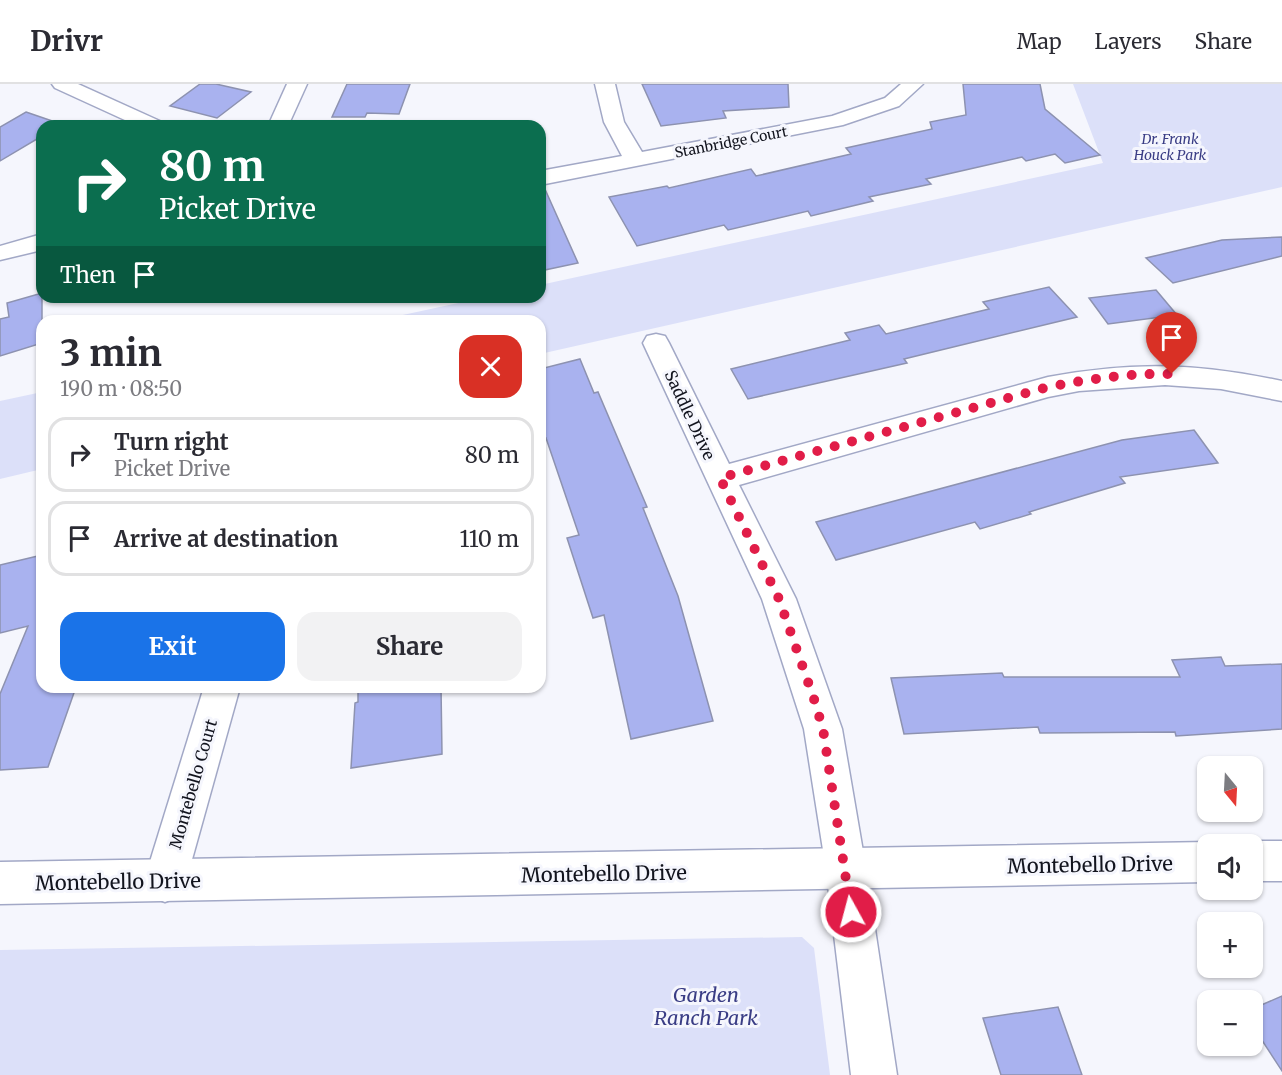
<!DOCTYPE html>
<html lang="en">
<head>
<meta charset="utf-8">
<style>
	:root { --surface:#fff; --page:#f2f2f3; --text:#2b2b33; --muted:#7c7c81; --line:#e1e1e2; --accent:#1a73e8 }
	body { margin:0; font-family:Merriweather,serif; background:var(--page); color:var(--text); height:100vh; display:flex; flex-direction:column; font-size:22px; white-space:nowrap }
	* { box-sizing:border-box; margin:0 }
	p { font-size:20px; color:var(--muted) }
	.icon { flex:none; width:33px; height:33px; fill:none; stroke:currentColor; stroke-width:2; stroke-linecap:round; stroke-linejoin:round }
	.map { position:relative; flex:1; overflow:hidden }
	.panel { position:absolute; left:36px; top:231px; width:510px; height:378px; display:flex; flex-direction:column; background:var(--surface); border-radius:18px; box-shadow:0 2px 4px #0004 }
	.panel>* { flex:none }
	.hud { position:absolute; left:36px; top:36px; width:510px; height:183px; border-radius:18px; box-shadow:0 2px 4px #0004; background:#0b6e4f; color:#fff; overflow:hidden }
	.needle { width:39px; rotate:162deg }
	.tools { position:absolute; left:1197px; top:672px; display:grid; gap:12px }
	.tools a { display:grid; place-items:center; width:66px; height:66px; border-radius:12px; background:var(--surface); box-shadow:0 2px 4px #0004; font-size:30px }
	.pin { position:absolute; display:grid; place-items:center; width:51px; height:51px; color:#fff; margin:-62px -26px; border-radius:50% 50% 50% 0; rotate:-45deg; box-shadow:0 0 6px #0007 }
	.pin .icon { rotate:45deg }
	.me { position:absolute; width:66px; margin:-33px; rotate:353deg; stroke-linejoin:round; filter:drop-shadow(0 0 4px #0008) }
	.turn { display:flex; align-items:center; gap:21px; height:126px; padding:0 24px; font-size:27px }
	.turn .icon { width:78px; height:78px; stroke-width:2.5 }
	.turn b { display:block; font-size:42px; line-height:51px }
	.then { display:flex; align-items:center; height:57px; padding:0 24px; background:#0003; gap:12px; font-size:22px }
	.round { display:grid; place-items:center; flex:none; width:63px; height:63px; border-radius:18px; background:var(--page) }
	.overview { display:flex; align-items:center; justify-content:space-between; height:102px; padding:0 24px }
	h1 { font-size:36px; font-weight:700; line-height:45px }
	.action { display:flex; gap:12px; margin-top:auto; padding:12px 24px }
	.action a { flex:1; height:69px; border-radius:18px; background:var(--accent); color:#fff; font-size:24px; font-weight:700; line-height:69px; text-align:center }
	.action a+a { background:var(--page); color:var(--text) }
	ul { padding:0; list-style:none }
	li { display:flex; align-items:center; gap:18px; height:75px; margin:0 12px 9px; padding:0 12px; border:3px solid var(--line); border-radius:18px }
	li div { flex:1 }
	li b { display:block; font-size:22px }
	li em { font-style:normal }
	header { display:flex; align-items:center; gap:36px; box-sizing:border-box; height:84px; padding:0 30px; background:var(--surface); border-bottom:2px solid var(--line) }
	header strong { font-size:28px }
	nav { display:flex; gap:33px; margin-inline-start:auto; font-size:21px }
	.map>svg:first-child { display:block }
	.green { fill:#dce0f9 }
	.building { fill:#a9b2ef; stroke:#8d92b0; stroke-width:1.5 }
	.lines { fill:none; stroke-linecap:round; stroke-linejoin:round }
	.minor-casing { stroke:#a2a8c6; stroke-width:3 }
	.tertiary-casing { stroke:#a2a8c6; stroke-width:3 }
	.minor { fill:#fff; fill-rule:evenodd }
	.tertiary { fill:#fff; fill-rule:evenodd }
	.route { stroke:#e11d48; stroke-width:10; stroke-dasharray:0 18 }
	.labels { text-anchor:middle; stroke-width:6; stroke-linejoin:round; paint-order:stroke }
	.far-park-label { font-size:14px; font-style:italic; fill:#3a3d85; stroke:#f5f6fd }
	.far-street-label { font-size:14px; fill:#12141e; stroke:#f5f6fd }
	.street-label { font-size:16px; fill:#12141e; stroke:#f5f6fd }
	.near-street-label { font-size:20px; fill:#12141e; stroke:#f5f6fd }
	.near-park-label { font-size:20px; font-style:italic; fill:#3a3d85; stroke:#f5f6fd }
</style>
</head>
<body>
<header>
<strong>Drivr</strong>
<nav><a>Map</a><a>Layers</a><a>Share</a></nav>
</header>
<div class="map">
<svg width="1282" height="991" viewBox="0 0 1282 991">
	<rect width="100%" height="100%" fill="#f5f6fd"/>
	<g class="green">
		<polygon points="1073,0 1282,0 1282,103 540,270 540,237 375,237 486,213 540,213 540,201 1103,79"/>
		<polygon points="42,308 42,385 0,395 0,317"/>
		<polygon points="802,853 814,864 830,991 0,991 0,866"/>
	</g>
	<g class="building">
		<polygon points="200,0 216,0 251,8 217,34 170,22"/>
		<polygon points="347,0 410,0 399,30 367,29 365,33 332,33"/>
		<polygon points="642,0 788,0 789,23 723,27 726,34 661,42"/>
		<polygon points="963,0 1040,0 1045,25 1100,71 1065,79 1055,70 1026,77 1022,73 926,95 931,100 869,113 873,117 811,132 808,127 728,146 724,141 637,162 609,113 667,102 669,104 751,85 756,92 851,70 846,64 932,45 930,38 966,31"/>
		<polygon points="26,28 61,40 42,42 42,52 0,77 0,43"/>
		<polygon points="540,103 544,103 578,179 540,187"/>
		<polygon points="1282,153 1282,172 1173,199 1146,174 1222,156"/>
		<polygon points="1049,203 1077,233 904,275 907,279 748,315 731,285 850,256 845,249 879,241 886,250 989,225 983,218"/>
		<polygon points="1156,206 1177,231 1108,240 1089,214"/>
		<polygon points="42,209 42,259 0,272 0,235 9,233 7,219"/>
		<polygon points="580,275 594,309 598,308 647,423 643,424 678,512 713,637 631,655 604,531 593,534 567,454 579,451 546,354 540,356 540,285"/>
		<polygon points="1194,346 1218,379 1120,393 1125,399 1029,428 1031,430 980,445 975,438 836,476 816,438 1122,356"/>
		<polygon points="42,471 42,603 76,603 48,683 0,686 0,610 28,542 0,549 0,481"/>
		<polygon points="1221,573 1225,582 1282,580 1282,645 1176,652 1175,648 1040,649 1038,643 904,650 891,594 1002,589 1004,593 1180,593 1172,576"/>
		<polygon points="358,603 441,603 442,670 351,684 355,619 358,618"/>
		<polygon points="1282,912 1282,987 1252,941 1252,925"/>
		<polygon points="1058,923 1082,991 1001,991 983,934"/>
	</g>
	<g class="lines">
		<defs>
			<g id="minor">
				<polygon points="52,0 78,0 162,38 165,42 138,42 55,4"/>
				<polygon points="287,0 307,0 288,42 268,42"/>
				<polygon points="595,0 615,0 624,38 642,68 832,32 885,14 901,0 923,0 899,22 843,41 540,101 540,87 622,72 604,38"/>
				<polygon points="42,150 42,166 0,176 0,162"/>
				<path d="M656,250l9,2 4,7 60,121 319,-87c85,-16 150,-14 234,4v20l-61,-12 -56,-4 -86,6 -31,6 -309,88 57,114 46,130 24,140 31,206h-46l-25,-206 -22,-140 -42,-130 -119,-256 4,-7z"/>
				<polygon points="204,603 240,603 186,797 180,812 165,818 150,812 144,797"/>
			</g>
			<g id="tertiary">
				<polygon points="1252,757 1282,757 1282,797 1252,797 1252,760 1243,760"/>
				<polygon points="1208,758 1215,760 1208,760 1208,798 0,820 0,778"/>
			</g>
		</defs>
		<use href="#minor" class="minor-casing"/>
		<use href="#tertiary" class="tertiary-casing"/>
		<use href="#minor" class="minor"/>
		<use href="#tertiary" class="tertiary"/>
	</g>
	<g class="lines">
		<path class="route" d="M851,828l-28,-183 -9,-30 -35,-100 -59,-121 328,-91c42,-8 81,-14 124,-13"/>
	</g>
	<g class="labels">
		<g class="far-park-label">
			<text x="1170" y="60">Dr. Frank<tspan x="1170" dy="16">Houck Park</tspan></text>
		</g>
		<g class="far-street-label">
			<text transform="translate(731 58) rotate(-11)" y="5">Stanbridge Court</text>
		</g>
		<g class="street-label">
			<text transform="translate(690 331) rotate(65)" y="6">Saddle Drive</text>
			<text transform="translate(193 700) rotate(-74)" y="6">Montebello Court</text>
		</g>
		<g class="near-street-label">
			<text transform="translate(1090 781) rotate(-1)" y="7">Montebello Drive</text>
			<text transform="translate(604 790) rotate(-1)" y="7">Montebello Drive</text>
			<text transform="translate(118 798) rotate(-1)" y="7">Montebello Drive</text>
		</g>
		<g class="near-park-label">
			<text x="706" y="918">Garden<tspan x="706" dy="23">Ranch Park</tspan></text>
		</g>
	</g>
</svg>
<div class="tools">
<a><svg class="needle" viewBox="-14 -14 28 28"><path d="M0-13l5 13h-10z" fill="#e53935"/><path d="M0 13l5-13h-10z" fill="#7c7c81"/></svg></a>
<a><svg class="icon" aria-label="sound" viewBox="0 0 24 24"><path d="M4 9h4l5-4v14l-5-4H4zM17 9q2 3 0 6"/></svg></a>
<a>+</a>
<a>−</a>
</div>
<div class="pin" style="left:1172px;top:290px;background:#d93025"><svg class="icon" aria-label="arrive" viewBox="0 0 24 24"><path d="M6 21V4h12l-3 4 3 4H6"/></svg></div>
<svg class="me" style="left:851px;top:828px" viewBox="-20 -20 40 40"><circle r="17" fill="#e11d48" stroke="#fff" stroke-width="3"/><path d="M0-11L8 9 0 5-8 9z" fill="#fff"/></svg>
<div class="hud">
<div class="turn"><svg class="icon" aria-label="right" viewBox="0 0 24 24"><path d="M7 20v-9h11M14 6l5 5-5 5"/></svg><div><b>80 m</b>Picket Drive</div></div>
<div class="then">Then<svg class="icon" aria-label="arrive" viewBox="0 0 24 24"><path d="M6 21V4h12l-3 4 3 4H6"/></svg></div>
</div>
<section class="panel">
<div class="overview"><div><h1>3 min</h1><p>190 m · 08:50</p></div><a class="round" style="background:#d93025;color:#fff"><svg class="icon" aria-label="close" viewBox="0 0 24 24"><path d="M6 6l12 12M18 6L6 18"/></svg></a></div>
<ul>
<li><svg class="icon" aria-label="right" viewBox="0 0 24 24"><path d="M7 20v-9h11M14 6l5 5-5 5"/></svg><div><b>Turn right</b><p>Picket Drive</p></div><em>80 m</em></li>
<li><svg class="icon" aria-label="arrive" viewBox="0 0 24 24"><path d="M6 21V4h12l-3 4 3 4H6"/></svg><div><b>Arrive at destination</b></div><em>110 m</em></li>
</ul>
<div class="action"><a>Exit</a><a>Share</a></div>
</section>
</div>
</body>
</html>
